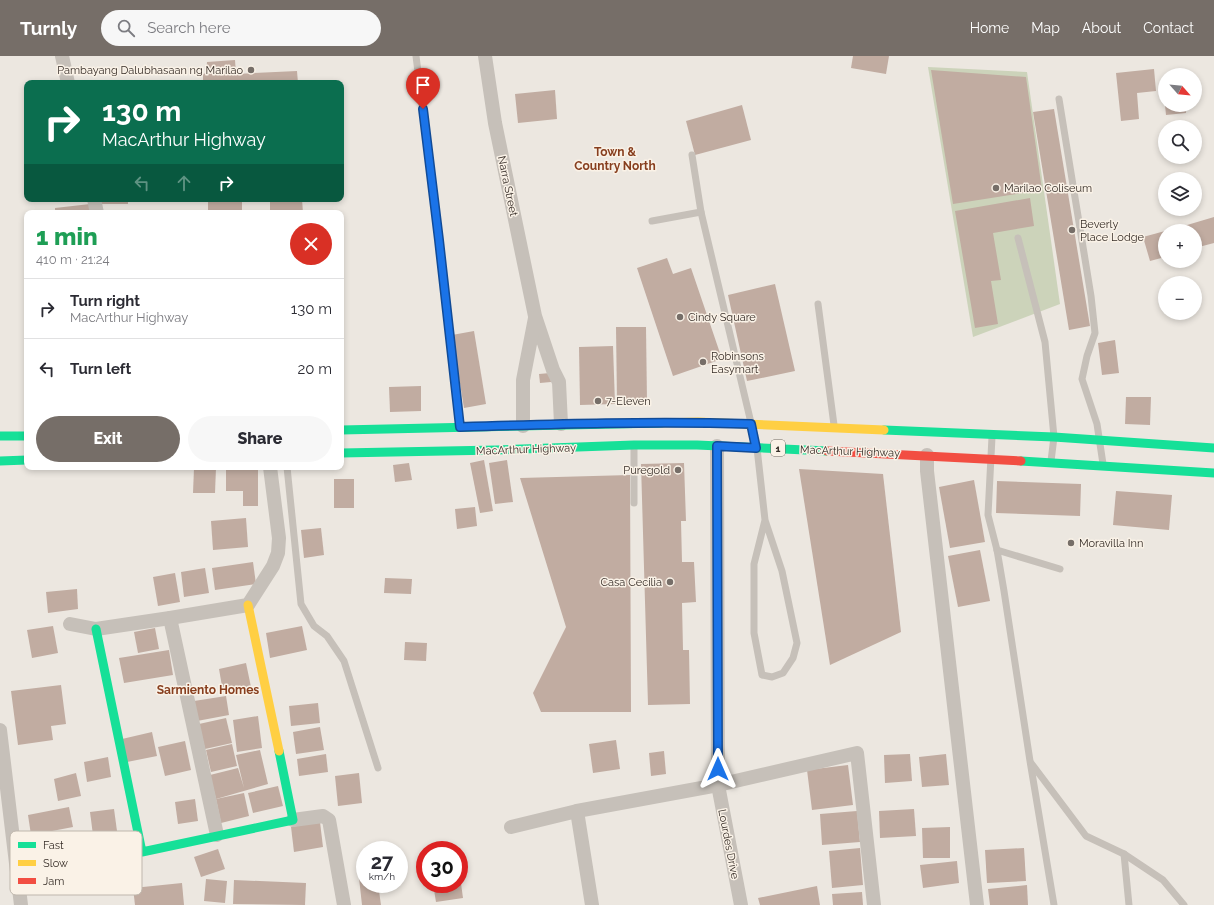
<!DOCTYPE html>
<html lang="en">
<head>
<meta charset="utf-8">
<style>
	:root { --surface:#fff; --page:#f7f7f7; --text:#2b2b33; --muted:#7c7c81; --line:#e1e1e2; --accent:#766e68 }
	body { margin:0; font-family:Raleway,sans-serif; background:var(--page); color:var(--text); height:100vh; display:flex; flex-direction:column; font-size:15px; white-space:nowrap }
	* { box-sizing:border-box; margin:0 }
	p { font-size:13px; color:var(--muted) }
	.icon { flex:none; width:22px; height:22px; fill:none; stroke:currentColor; stroke-width:2; stroke-linecap:round; stroke-linejoin:round }
	.map { position:relative; flex:1; overflow:hidden }
	.sheet { position:absolute; left:24px; top:154px; width:320px; height:260px; display:flex; flex-direction:column; background:var(--surface); border-radius:8px; box-shadow:0 2px 6px #0003 }
	.sheet>* { flex:none }
	.banner { position:absolute; left:24px; top:24px; width:320px; height:122px; border-radius:8px; box-shadow:0 2px 6px #0003; background:#0b6e4f; color:#fff; overflow:hidden }
	.needle { width:26px; rotate:117deg }
	.tools { position:absolute; left:1158px; top:12px; display:grid; gap:8px }
	.tools a { display:grid; place-items:center; width:44px; height:44px; border-radius:50%; background:var(--surface); box-shadow:0 2px 6px #0003; font-size:20px }
	.speed { position:absolute; left:356px; top:785px; display:flex; gap:8px; font-size:20px; font-weight:700; text-align:center }
	.speed>* { display:grid; place-content:center; width:52px; height:52px; border-radius:50%; background:var(--surface); box-shadow:0 2px 6px #0003; line-height:1 }
	.speed small { font-size:10px; font-weight:400 }
	.speed .limit { border:6px solid #d22; background:#fff; color:#111 }
	.pin { position:absolute; display:grid; place-items:center; width:34px; height:34px; color:#fff; margin:-41px -17px; border-radius:50% 50% 50% 0; rotate:-45deg; box-shadow:0 0 4px #0007 }
	.pin .icon { rotate:45deg }
	.me { position:absolute; width:44px; margin:-22px; rotate:0deg; stroke-linejoin:round; filter:drop-shadow(0 0 3px #0008) }
	.turn { display:flex; align-items:center; gap:14px; height:84px; padding:0 12px; font-size:18px }
	.turn .icon { width:52px; height:52px; stroke-width:2.5 }
	.turn b { display:block; font-size:28px; line-height:34px }
	.lanes { display:flex; align-items:center; height:38px; padding:0 12px; background:#0003; justify-content:center; gap:20px; direction:ltr }
	.lanes .off { opacity:.35 }
	.round { display:grid; place-items:center; flex:none; width:42px; height:42px; border-radius:21px; background:var(--page) }
	.headline { display:flex; align-items:center; justify-content:space-between; height:68px; padding:0 12px }
	h1 { font-size:24px; font-weight:800; line-height:30px; color:#1e9e55 }
	.action { display:flex; gap:8px; margin-top:auto; padding:8px 12px }
	.action a { flex:1; height:46px; border-radius:24px; background:var(--accent); color:#fff; font-size:16px; font-weight:800; line-height:46px; text-align:center }
	.action a+a { background:var(--page); color:var(--text) }
	ul { padding:0; list-style:none }
	li { display:flex; align-items:center; gap:12px; height:60px; padding:0 12px; border-top:1px solid var(--line) }
	li div { flex:1 }
	li b { display:block; font-size:15px }
	li em { font-style:normal }
	header { display:flex; align-items:center; gap:24px; box-sizing:border-box; height:56px; padding:0 20px; background:var(--accent); color:#fff }
	header strong { font-size:19px }
	nav { display:flex; gap:22px; margin-inline-start:auto; font-size:14px }
	.search { width:280px; height:36px; background:var(--page); display:flex; align-items:center; gap:10px; box-sizing:border-box; padding:0 14px; border-radius:22px; color:var(--muted); font-size:15px }
	.map>svg:first-child { display:block }
	.green { fill:#ccd3ba }
	.building { fill:#c1aca1 }
	.lines { fill:none; stroke-linecap:round; stroke-linejoin:round }
	.lane { stroke:#c6c0b9; stroke-width:7 }
	.street { stroke:#c6c0b9; stroke-width:14 }
	.fast { stroke:#16e098; stroke-width:9 }
	.slow { stroke:#ffcf43; stroke-width:9 }
	.jam { stroke:#f24e42; stroke-width:9 }
	.route-casing { stroke:#114b97; stroke-width:10 }
	.route { stroke:#1a73e8; stroke-width:7 }
	.poi-dot { fill:#766e68; stroke:#faf2e7; stroke-width:1.5 }
	.labels { text-anchor:middle; stroke-width:3; stroke-linejoin:round; paint-order:stroke }
	.shield { fill:#faf2e7; stroke:#716861; stroke-width:1 }
	.shield-label { font-size:10px; font-weight:bold; fill:#362d27 }
	.poi-label { font-size:11px; fill:#362d27; stroke:#faf2e7; text-anchor:start }
	.street-label { font-size:11px; fill:#362d27; stroke:#faf2e7 }
	.neighbourhood-label { font-size:12px; font-weight:bold; fill:#873e1e; stroke:#faf2e7 }
	.key { fill:#faf2e7; stroke:#bfb7ad; stroke-width:1 }
	.key-label { font-size:11px; fill:#362d27 }
</style>
</head>
<body>
<header>
<strong>Turnly</strong>
<div class="search"><svg class="icon" aria-label="search" viewBox="0 0 24 24"><circle cx="10" cy="10" r="6"/><path d="M15 15l6 6"/></svg>Search here</div>
<nav><a>Home</a><a>Map</a><a>About</a><a>Contact</a></nav>
</header>
<div class="map">
<svg width="1214" height="849" viewBox="0 0 1214 849">
	<rect width="100%" height="100%" fill="#ece7e0"/>
	<polygon class="green" points="928,11 1027,16 1060,248 973,281"/>
	<g class="building">
		<polygon points="853,0 889,0 886,18 851,12"/>
		<polygon points="235,4 236,18 297,15 298,27 203,27 203,18 206,17 207,6"/>
		<polygon points="1154,13 1156,35 1137,37 1139,63 1121,65 1116,17"/>
		<polygon points="931,14 1026,21 1042,134 953,148"/>
		<polygon points="555,34 557,63 518,67 515,38"/>
		<polygon points="742,49 751,84 695,99 686,65"/>
		<polygon points="1165,49 1185,49 1186,57 1166,59"/>
		<polygon points="1054,53 1090,270 1069,274 1033,56"/>
		<polygon points="25,63 27,63 27,81 26,81"/>
		<polygon points="1030,142 1034,170 993,177 1001,224 991,225 998,268 975,272 955,155"/>
		<rect x="99" y="143" width="29" height="5"/>
		<rect x="208" y="143" width="34" height="14"/>
		<polygon points="270,143 302,143 303,157 258,157 258,156 270,155"/>
		<polygon points="90,148 90,157 55,157 55,152"/>
		<polygon points="1214,161 1214,187 1195,192 1195,175 1167,175"/>
		<polygon points="1165,175 1165,201 1150,205 1143,181"/>
		<polygon points="667,202 673,218 691,212 722,303 673,320 637,212"/>
		<polygon points="775,228 795,315 747,325 728,239"/>
		<polygon points="616,271 646,271 647,346 617,346"/>
		<polygon points="474,275 486,348 464,352 452,279"/>
		<polygon points="1115,284 1119,317 1102,319 1098,287"/>
		<polygon points="613,290 615,348 580,349 579,291"/>
		<polygon points="550,317 551,326 540,327 539,318"/>
		<polygon points="421,330 421,355 390,356 389,331"/>
		<polygon points="1126,341 1151,341 1150,369 1125,368"/>
		<polygon points="484,404 493,455 480,457 470,407"/>
		<polygon points="507,404 513,446 495,448 489,407"/>
		<polygon points="409,407 412,424 395,426 393,409"/>
		<polygon points="684,407 686,465 681,465 682,506 694,506 696,546 682,547 683,594 689,594 690,648 648,649 641,408"/>
		<polygon points="226,411 258,411 258,450 243,450 243,435 226,435"/>
		<polygon points="194,412 216,412 215,437 193,437"/>
		<polygon points="799,413 883,418 901,576 830,609"/>
		<polygon points="630,419 631,656 541,656 533,637 566,571 520,422"/>
		<rect x="334" y="423" width="20" height="29"/>
		<polygon points="974,424 985,486 950,492 939,431"/>
		<polygon points="997,425 1081,428 1080,460 996,457"/>
		<polygon points="1116,435 1172,439 1169,474 1113,469"/>
		<polygon points="475,451 477,470 457,473 455,453"/>
		<polygon points="246,462 248,491 213,494 211,465"/>
		<polygon points="321,472 324,499 304,502 301,474"/>
		<polygon points="980,494 990,545 958,551 948,500"/>
		<polygon points="253,506 256,528 215,534 212,512"/>
		<polygon points="205,512 209,537 184,541 181,516"/>
		<polygon points="175,517 180,546 158,550 153,521"/>
		<polygon points="385,522 412,523 411,538 384,537"/>
		<polygon points="77,533 78,553 48,557 46,536"/>
		<polygon points="53,570 58,597 32,602 27,574"/>
		<polygon points="302,570 307,594 270,602 266,577"/>
		<polygon points="155,572 159,593 138,597 134,576"/>
		<polygon points="405,586 427,587 426,605 404,604"/>
		<polygon points="169,594 173,619 124,627 119,602"/>
		<polygon points="246,607 251,631 223,636 219,613"/>
		<polygon points="61,629 66,668 51,670 53,684 18,689 11,635"/>
		<polygon points="226,640 229,659 197,665 194,645"/>
		<polygon points="318,647 320,667 291,670 289,650"/>
		<polygon points="258,660 262,692 237,696 233,664"/>
		<polygon points="226,662 232,687 205,693 199,668"/>
		<polygon points="320,671 324,694 296,698 293,676"/>
		<polygon points="152,676 157,700 127,706 122,683"/>
		<polygon points="616,684 620,713 593,717 589,688"/>
		<polygon points="185,685 191,714 165,720 158,691"/>
		<polygon points="232,688 237,710 211,716 206,694"/>
		<polygon points="260,694 268,728 216,743 210,719 238,712 244,732 236,699"/>
		<polygon points="664,695 666,718 651,720 649,697"/>
		<polygon points="326,698 328,716 299,720 297,703"/>
		<polygon points="910,698 912,725 885,727 884,699"/>
		<polygon points="946,698 949,729 922,731 919,701"/>
		<polygon points="108,701 111,721 87,726 84,706"/>
		<polygon points="848,709 853,749 812,754 807,714"/>
		<polygon points="76,717 81,740 58,745 54,723"/>
		<polygon points="359,717 362,747 338,750 335,720"/>
		<polygon points="278,730 283,750 253,757 248,737"/>
		<polygon points="244,737 249,760 221,767 216,743"/>
		<polygon points="195,743 198,765 178,768 175,746"/>
		<polygon points="69,751 73,771 31,779 28,759"/>
		<polygon points="114,753 117,775 93,779 90,756"/>
		<polygon points="914,753 916,780 880,782 879,755"/>
		<polygon points="857,755 860,786 822,789 820,758"/>
		<polygon points="320,766 323,791 294,796 291,771"/>
		<polygon points="950,771 950,802 923,802 922,772"/>
		<polygon points="860,792 863,829 832,832 829,795"/>
		<polygon points="1024,792 1026,825 987,827 985,794"/>
		<polygon points="218,793 225,813 201,821 194,801"/>
		<polygon points="957,805 959,827 923,832 920,809"/>
		<polygon points="365,812 365,828 378,828 381,849 362,849 358,813"/>
		<polygon points="460,820 463,842 436,846 433,828 459,828 459,821"/>
		<polygon points="206,823 227,825 225,847 204,845"/>
		<polygon points="234,824 306,827 305,849 233,848"/>
		<polygon points="182,827 184,849 135,849 133,832"/>
		<polygon points="1027,829 1028,849 990,849 988,833"/>
		<polygon points="817,830 820,849 760,849 758,842"/>
		<polygon points="862,836 863,849 833,849 832,838"/>
	</g>
	<g class="lines">
		<g class="lane">
			<polyline points="416,0 439,184 460,369"/>
			<polyline points="1059,43 1091,240 1095,277 1087,300 1082,323 1097,368 1103,408"/>
			<polyline points="692,99 701,156 757,392 765,464 782,515 797,587 793,602 783,617 772,621 762,619 754,577 754,508 765,464"/>
			<polyline points="652,165 701,156"/>
			<polyline points="1018,182 1045,286 1054,381 1051,405"/>
			<polyline points="818,248 834,369"/>
			<polyline points="992,381 988,459 997,494 1004,535 1030,705 1054,849"/>
			<polyline points="634,391 634,447"/>
			<polyline points="287,411 301,548 314,570 327,580 344,605 378,712"/>
			<polyline points="997,494 1060,513"/>
			<polyline points="1031,707 1086,780 1124,798 1163,824 1184,849"/>
			<polyline points="1124,798 1129,849"/>
		</g>
		<g class="street">
			<polyline points="62,0 68,27"/>
			<polyline points="485,0 495,67 535,260 553,314 559,326 561,368"/>
			<polyline points="94,143 97,157"/>
			<polyline points="523,370 523,324 535,262"/>
			<polyline points="717,390 718,729 741,849"/>
			<polyline points="927,399 927,415 977,849"/>
			<polyline points="170,562 217,779"/>
			<polyline points="70,568 96,573 170,562 248,549 273,510 278,497 279,482 270,411"/>
			<polyline points="0,674 21,849"/>
			<polyline points="577,755 592,849"/>
			<polyline points="293,764 323,760 329,764 344,849"/>
			<polyline points="511,771 577,755 718,729 857,697 874,849"/>
		</g>
		<g class="fast">
			<polyline points="341,374 662,367"/>
			<polyline points="884,374 1054,381 1214,392"/>
			<polyline points="0,380 27,380"/>
			<polyline points="341,397 497,394 634,389 697,389 827,395"/>
			<polyline points="0,405 27,404"/>
			<polyline points="1021,405 1214,417"/>
			<polyline points="96,573 142,796 293,764 279,695"/>
		</g>
		<g class="slow">
			<polyline points="662,367 698,366 884,374"/>
			<polyline points="248,549 279,695"/>
		</g>
		<polyline class="jam" points="827,395 1021,405"/>
	</g>
	<g class="lines">
		<defs>
			<path id="route" d="M423,53l16,131 21,187c97,-3 194,-6 291,-3l5,24 -39,-2 1,323"/>
		</defs>
		<use href="#route" class="route-casing"/>
		<use href="#route" class="route"/>
	</g>
	<g class="poi-dot">
		<circle cx="251" cy="14" r="4"/>
		<circle cx="996" cy="132" r="4"/>
		<circle cx="1072" cy="174" r="4"/>
		<circle cx="680" cy="261" r="4"/>
		<circle cx="703" cy="306" r="4"/>
		<circle cx="598" cy="345" r="4"/>
		<circle cx="678" cy="414" r="4"/>
		<circle cx="1071" cy="487" r="4"/>
		<circle cx="670" cy="526" r="4"/>
	</g>
	<g class="labels">
		<rect class="shield" x="771" y="384" width="14" height="16" rx="3"/>
		<g class="shield-label">
			<text x="778" y="396">1</text>
		</g>
		<g class="poi-label">
			<text x="243" y="18" text-anchor="end">Pambayang Dalubhasaan ng Marilao</text>
			<text x="1004" y="136">Marilao Coliseum</text>
			<text x="1080" y="172">Beverly<tspan x="1080" dy="13">Place Lodge</tspan></text>
			<text x="688" y="265">Cindy Square</text>
			<text x="711" y="304">Robinsons<tspan x="711" dy="13">Easymart</tspan></text>
			<text x="606" y="349">7-Eleven</text>
			<text x="670" y="418" text-anchor="end">Puregold</text>
			<text x="1079" y="491">Moravilla Inn</text>
			<text x="662" y="530" text-anchor="end">Casa Cecilia</text>
		</g>
		<g class="street-label">
			<text transform="translate(508 130) rotate(78)" y="4">Narra Street</text>
			<text transform="translate(526 393) rotate(-2)" y="4">MacArthur Highway</text>
			<text transform="translate(850 395) rotate(2)" y="4">MacArthur Highway</text>
			<text transform="translate(729 788) rotate(79)" y="4">Lourdes Drive</text>
		</g>
		<g class="neighbourhood-label">
			<text x="615" y="100">Town &amp;<tspan x="615" dy="14">Country North</tspan></text>
			<text x="208" y="638">Sarmiento Homes</text>
		</g>
	</g>
	<rect x="10" y="775" width="132" height="64" rx="6" class="key"/>
	<rect x="18" y="786" width="18" height="6" fill="#16e098"/>
	<rect x="18" y="804" width="18" height="6" fill="#ffcf43"/>
	<rect x="18" y="822" width="18" height="6" fill="#f24e42"/>
	<g class="key-label">
		<text x="43" y="793">Fast</text>
		<text x="43" y="811">Slow</text>
		<text x="43" y="829">Jam</text>
	</g>
</svg>
<div class="tools">
<a><svg class="needle" viewBox="-14 -14 28 28"><path d="M0-13l5 13h-10z" fill="#e53935"/><path d="M0 13l5-13h-10z" fill="#7c7c81"/></svg></a>
<a><svg class="icon" aria-label="search" viewBox="0 0 24 24"><circle cx="10" cy="10" r="6"/><path d="M15 15l6 6"/></svg></a>
<a><svg class="icon" aria-label="layers" viewBox="0 0 24 24"><path d="M12 4l9 5-9 5-9-5zM3 14l9 5 9-5"/></svg></a>
<a>+</a>
<a>−</a>
</div>
<div class="speed"><div>27<small>km/h</small></div><div class="limit">30</div></div>
<div class="pin" style="left:423px;top:53px;background:#d93025"><svg class="icon" aria-label="arrive" viewBox="0 0 24 24"><path d="M6 21V4h12l-3 4 3 4H6"/></svg></div>
<svg class="me" style="left:718px;top:713px" viewBox="-20 -20 40 40"><path d="M0-17L14 15 0 8-14 15z" fill="#1a73e8" stroke="#fff" stroke-width="4"/></svg>
<div class="banner">
<div class="turn"><svg class="icon" aria-label="right" viewBox="0 0 24 24"><path d="M7 20v-9h11M14 6l5 5-5 5"/></svg><div><b>130 m</b>MacArthur Highway</div></div>
<div class="lanes"><svg class="icon off" aria-label="left" viewBox="0 0 24 24"><path d="M17 20v-9H6M10 6l-5 5 5 5"/></svg><svg class="icon off" aria-label="ahead" viewBox="0 0 24 24"><path d="M12 20V5M6 11l6-6 6 6"/></svg><svg class="icon" aria-label="right" viewBox="0 0 24 24"><path d="M7 20v-9h11M14 6l5 5-5 5"/></svg></div>
</div>
<section class="sheet">
<div class="headline"><div><h1>1 min</h1><p>410 m · 21:24</p></div><a class="round" style="background:#d93025;color:#fff"><svg class="icon" aria-label="close" viewBox="0 0 24 24"><path d="M6 6l12 12M18 6L6 18"/></svg></a></div>
<ul>
<li><svg class="icon" aria-label="right" viewBox="0 0 24 24"><path d="M7 20v-9h11M14 6l5 5-5 5"/></svg><div><b>Turn right</b><p>MacArthur Highway</p></div><em>130 m</em></li>
<li><svg class="icon" aria-label="left" viewBox="0 0 24 24"><path d="M17 20v-9H6M10 6l-5 5 5 5"/></svg><div><b>Turn left</b></div><em>20 m</em></li>
</ul>
<div class="action"><a>Exit</a><a>Share</a></div>
</section>
</div>
</body>
</html>
